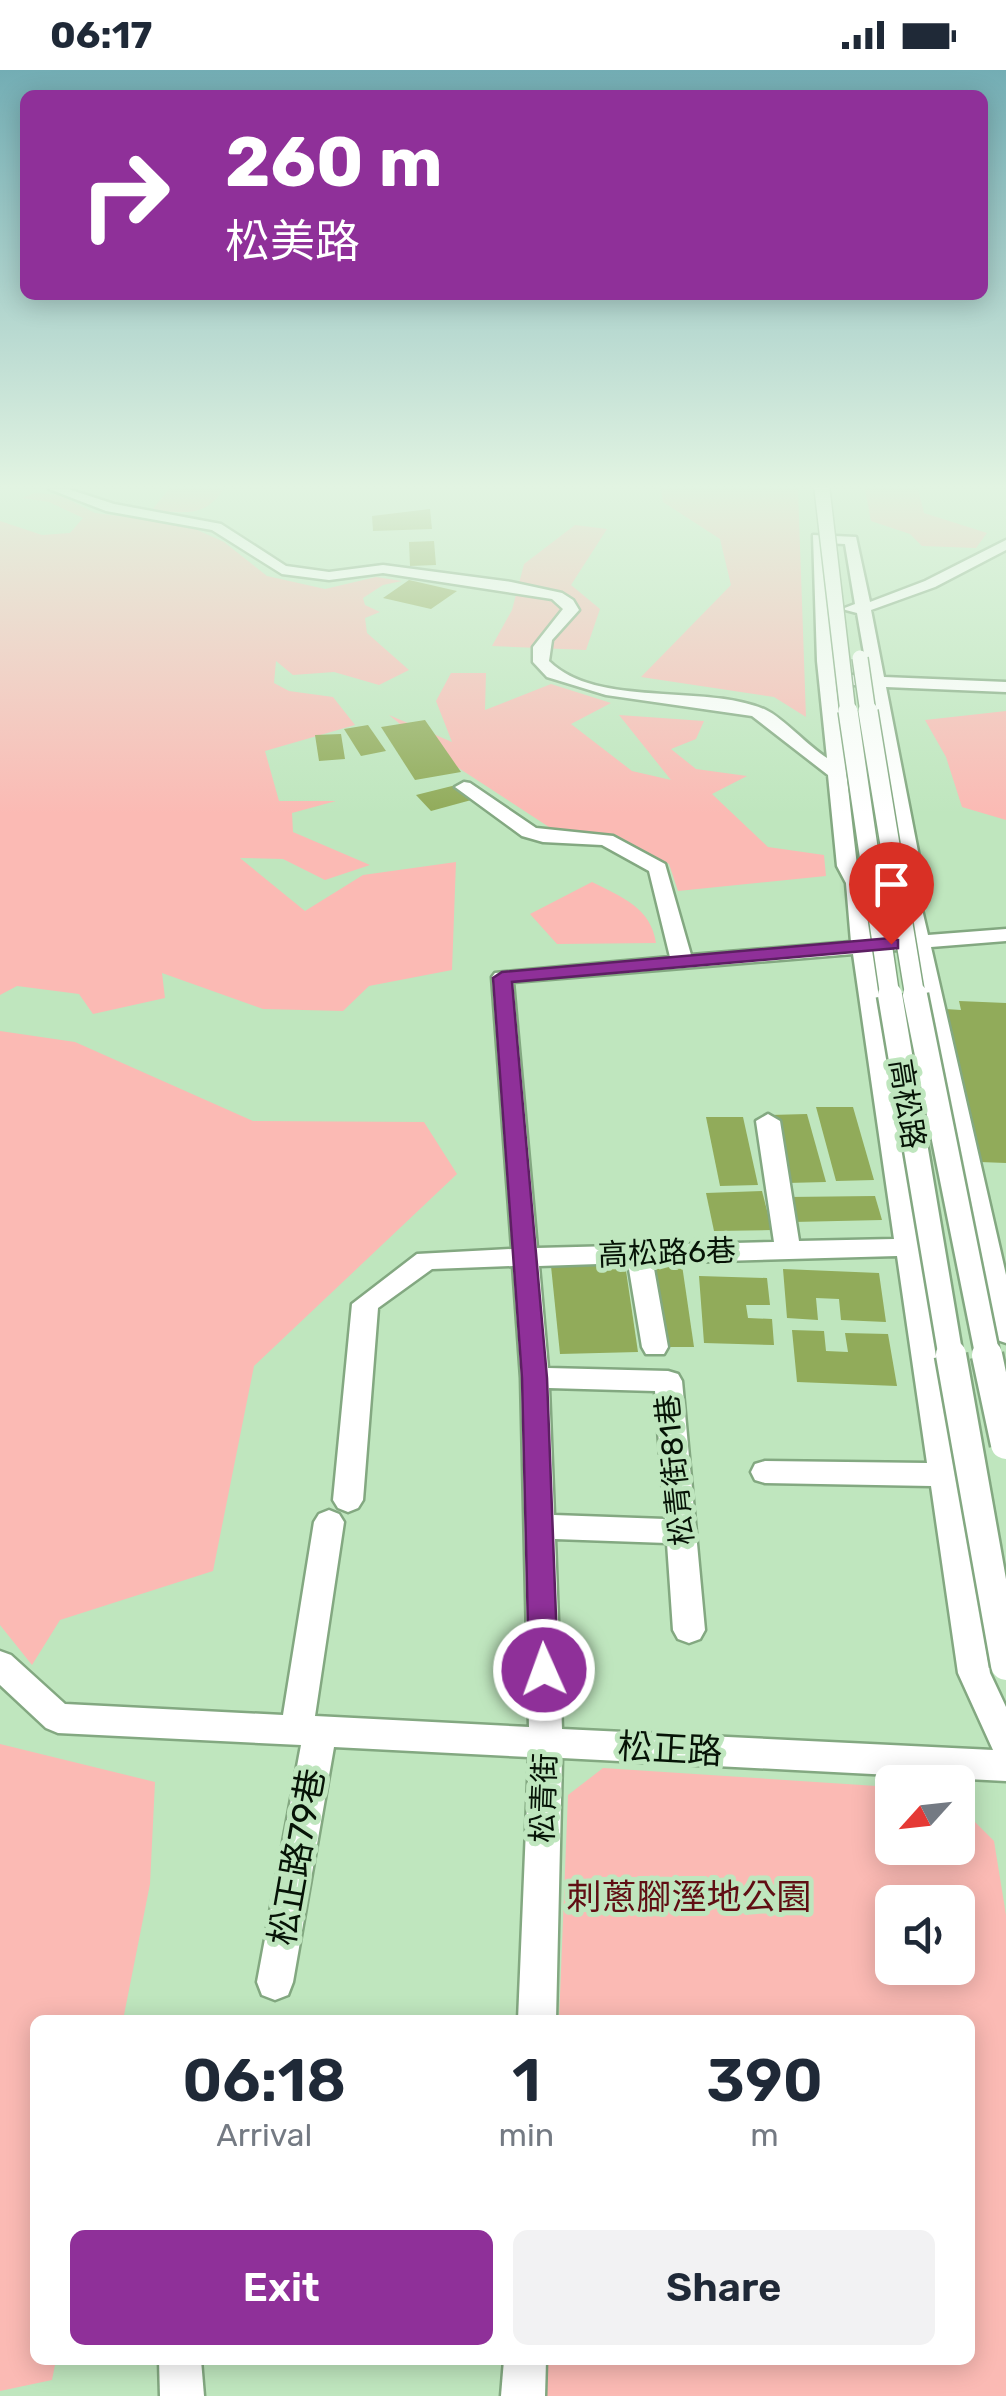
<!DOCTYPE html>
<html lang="en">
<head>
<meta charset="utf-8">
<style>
	:root { --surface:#fff; --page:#f2f2f3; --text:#1f2937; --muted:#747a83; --accent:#8f3099 }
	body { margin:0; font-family:Rubik,"Noto Sans TC",sans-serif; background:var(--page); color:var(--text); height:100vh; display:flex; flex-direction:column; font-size:38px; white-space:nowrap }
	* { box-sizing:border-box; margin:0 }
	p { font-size:32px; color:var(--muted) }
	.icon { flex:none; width:55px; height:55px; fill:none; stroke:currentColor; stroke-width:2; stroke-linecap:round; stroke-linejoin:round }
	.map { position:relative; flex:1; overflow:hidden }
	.sheet { position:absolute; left:30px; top:1945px; width:945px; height:350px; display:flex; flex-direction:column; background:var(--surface); border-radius:15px; box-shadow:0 5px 25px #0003 }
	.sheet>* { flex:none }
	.banner { position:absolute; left:20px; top:20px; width:968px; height:210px; border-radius:15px; box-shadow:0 5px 25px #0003; background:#8f3099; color:#fff; overflow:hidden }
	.needle { width:65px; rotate:243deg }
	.controls { position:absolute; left:875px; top:1695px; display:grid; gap:20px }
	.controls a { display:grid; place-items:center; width:100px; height:100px; border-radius:15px; background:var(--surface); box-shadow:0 5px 25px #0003; font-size:50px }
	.pin { position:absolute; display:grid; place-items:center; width:85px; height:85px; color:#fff; margin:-102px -42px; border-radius:50% 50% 50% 0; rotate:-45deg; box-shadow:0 0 10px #0007 }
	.pin .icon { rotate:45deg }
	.me { position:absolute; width:110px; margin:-55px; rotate:358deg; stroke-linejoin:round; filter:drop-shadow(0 0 8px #0008) }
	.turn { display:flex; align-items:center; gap:35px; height:210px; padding:0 40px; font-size:45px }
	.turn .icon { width:130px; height:130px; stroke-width:2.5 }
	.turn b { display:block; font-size:70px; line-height:85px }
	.eta { display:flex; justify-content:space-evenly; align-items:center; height:170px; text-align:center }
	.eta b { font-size:60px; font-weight:600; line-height:70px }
	.primary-button { display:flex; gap:20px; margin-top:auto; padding:20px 40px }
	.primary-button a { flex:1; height:115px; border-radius:15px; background:var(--accent); color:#fff; font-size:40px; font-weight:600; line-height:115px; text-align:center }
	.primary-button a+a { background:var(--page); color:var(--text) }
	.status { display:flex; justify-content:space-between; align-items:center; height:70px; padding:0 50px; background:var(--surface); direction:ltr }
	.status svg { height:28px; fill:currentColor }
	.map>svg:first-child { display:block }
	.green { fill:#fbbab4; fill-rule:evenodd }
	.building { fill:#91ab5a }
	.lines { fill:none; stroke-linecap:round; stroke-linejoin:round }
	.minor-casing { stroke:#83a881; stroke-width:5 }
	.minor { fill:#fff; fill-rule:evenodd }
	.minor-bridge-far3-casing { stroke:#83a881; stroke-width:18; stroke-linecap:butt }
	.minor-bridge-far2-casing { stroke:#83a881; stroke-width:22; stroke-linecap:butt }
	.minor-bridge-far1-casing { stroke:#83a881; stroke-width:29; stroke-linecap:butt }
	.minor-bridge-casing { stroke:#83a881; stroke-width:35; stroke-linecap:butt }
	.minor-bridge-far3 { stroke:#fff; stroke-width:15 }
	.minor-bridge-far2 { stroke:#fff; stroke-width:19 }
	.minor-bridge-far1 { stroke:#fff; stroke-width:24 }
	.minor-bridge { stroke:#fff; stroke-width:30 }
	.route { fill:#8f3099; stroke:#5d1f63; stroke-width:2.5 }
	.labels { text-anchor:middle; stroke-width:10; stroke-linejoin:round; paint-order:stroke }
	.street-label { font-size:30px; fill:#061306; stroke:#bfe6be }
	.near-street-label { font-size:35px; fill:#061306; stroke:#bfe6be }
	.near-park-label { font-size:35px; fill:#600e13; stroke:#bfe6be }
</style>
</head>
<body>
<div class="status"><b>06:17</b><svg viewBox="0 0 49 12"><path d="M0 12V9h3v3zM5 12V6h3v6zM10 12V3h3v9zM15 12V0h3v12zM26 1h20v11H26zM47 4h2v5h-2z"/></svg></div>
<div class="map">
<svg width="1006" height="2326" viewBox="0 0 1006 2326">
	<rect width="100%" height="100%" fill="#bfe6be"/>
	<g class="green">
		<path d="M169,419h55c-19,29 -41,24 -72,21z"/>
		<polygon points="661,419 798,419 806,647 774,627 641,607 731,515 720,469 663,432"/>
		<polygon points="865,419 918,419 924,443 987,463 976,478 922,476 910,464 871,451"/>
		<polygon points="34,423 60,425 95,443 184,454 224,472 267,506 325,519 376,507 402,511 383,515 363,528 365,535 380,542 365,548 367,563 409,600 379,615 334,602 293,605 276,591 274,613 289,621 333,627 355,655 265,681 279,731 336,731 292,743 293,762 370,795 325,810 283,789 240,788 305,841 363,805 456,792 452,900 369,916 343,941 263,939 162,903 165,928 93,944 79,924 17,916 0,925 0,451 42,465 70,463 83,448 49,432 22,428"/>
		<polygon points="575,455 607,459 571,515 600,539 586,580 492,576 512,540 524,494"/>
		<polygon points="451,603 486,603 485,640 551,614 611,633 571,654 632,701 671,710 619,645 704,651 696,669 671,679 696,699 747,706 712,724 768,777 824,785 826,806 678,821 669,794 614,764 552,759 434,682 389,645 452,672 436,631"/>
		<polygon points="1006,641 1006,750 962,737 946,687 925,650"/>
		<path d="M592,812c30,15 59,26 64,61l-99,1 -27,-30z"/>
		<polygon points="0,961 75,972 253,1051 424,1052 457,1104 254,1296 213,1501 60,1550 32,1595 0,1555"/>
		<polygon points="0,1674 155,1712 150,1814 123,1950 35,1950 35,2290 56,2290 52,2310 0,2321"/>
		<path d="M603,1698l289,19v61h66v-43l36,36 12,74v481h-461l2,-36h423v-340h-411l9,-225zM892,1832h66v66h-66z"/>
	</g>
	<g class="building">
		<polygon points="430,439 432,459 373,461 372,446"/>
		<polygon points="434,471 436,495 410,496 409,472"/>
		<polygon points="409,510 457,521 431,539 383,528"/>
		<polygon points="425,650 461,702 415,710 381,657"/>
		<polygon points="368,655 386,681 361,686 344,659"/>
		<polygon points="341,664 345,689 319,691 315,665"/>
		<polygon points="460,714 475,729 431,741 416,725"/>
		<polygon points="959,931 1006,933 1006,1093 980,1092 945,939 961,940"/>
		<polygon points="816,1037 853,1037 874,1110 836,1111"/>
		<polygon points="807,1044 826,1112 787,1113 770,1045"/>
		<polygon points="706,1047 743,1047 758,1115 720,1116"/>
		<polygon points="762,1121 772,1160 714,1161 706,1123"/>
		<polygon points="875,1126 882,1150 793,1152 788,1127"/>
		<polygon points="625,1194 638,1282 560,1284 551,1196"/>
		<polygon points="682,1195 694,1277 661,1277 651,1196"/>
		<polygon points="783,1199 879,1203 886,1252 841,1250 839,1229 816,1228 818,1250 787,1248"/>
		<polygon points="699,1206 767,1208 770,1235 746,1235 748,1248 772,1249 774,1275 704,1273"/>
		<polygon points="792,1260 824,1261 826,1281 848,1282 845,1263 888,1264 897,1316 797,1312"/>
	</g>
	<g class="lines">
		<defs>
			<g id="minor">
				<path d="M49,419h19l46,15 107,20 65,42 43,6 54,-7 128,17 51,11 11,7 6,10 -27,30 -3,21c49,48 157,22 217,49 17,8 42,36 61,48l-10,-97 -4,-126 43,2 14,65 55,-21 81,-41v10l-71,37 -64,23 13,67 122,5v10l-120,-5 35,180 -5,17 12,51 78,-6v12l-75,6 75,328v68l-9,-3 -4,-7 -83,-384 -37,3 117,721 16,34v74l-444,-23 -6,262h-38l11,-263 -195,-10 -41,235 -5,13 -13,5 -13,-5 -5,-13 44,-237 -243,-12 -12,-5 -46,-43v-34l11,4 54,49 218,11 31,-193 5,-8 10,-4 10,4 5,8 -29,194 214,11 -8,-349 -8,-112 -81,3 -54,39 -15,192 -5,8 -10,4 -10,-4 -5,-8 19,-196 65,-50 95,-5 -20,-272 3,-4 175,-16 -21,-86 -47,-26 -59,-3 -21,-6 -67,-49 9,-5 6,1 66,45 77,8 52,28 26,91 160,-13 -5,-59 -9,-17 -9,-91 -76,-59 -146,-21 -59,-18 -14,-15v-15l30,-38 -11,-10 -169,-26 -54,7 -47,-6 -70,-44 -106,-19zM825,473l20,1 10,60 -13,5 15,4 11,63 -33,-2zM836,614l34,2 31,181 -7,7 14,63 -36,3 -7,-66 -8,-8zM853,884l41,285 -95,2 -19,-120 -12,-7 -12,7 18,121 -237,6 -24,-266zM897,1186l30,207 -162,-2 -10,3 -4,8 4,8 10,3 166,3 27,187 35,77 -431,-21 -7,-190 112,4 6,87 5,9 11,4 11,-4 5,-9 -23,-249 -4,-7 -10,-3 -120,-3 -9,-102 89,-3 14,84 4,7h18l4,-7 -15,-84zM549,1318l106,3 10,128 -111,-4z"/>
				<polygon points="159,2290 201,2290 204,2326 160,2326"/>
				<polygon points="504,2290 546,2290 545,2326 501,2326"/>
			</g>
		</defs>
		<use href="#minor" class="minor-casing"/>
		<use href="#minor" class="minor"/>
		<defs>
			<g id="minor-bridge-far3">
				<polyline points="822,419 848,643"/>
				<polyline points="860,588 868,643"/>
			</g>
			<g id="minor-bridge-far2">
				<polyline points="848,641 890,927"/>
				<polyline points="868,641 915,927"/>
			</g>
			<g id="minor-bridge-far1">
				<polyline points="890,925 951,1288"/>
				<polyline points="915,925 988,1288"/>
			</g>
			<g id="minor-bridge">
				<polyline points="951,1285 1006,1595"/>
				<polyline points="987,1285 1006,1374"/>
			</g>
		</defs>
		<use href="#minor-bridge-far3" class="minor-bridge-far3-casing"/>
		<use href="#minor-bridge-far2" class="minor-bridge-far2-casing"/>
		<use href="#minor-bridge-far1" class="minor-bridge-far1-casing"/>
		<use href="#minor-bridge" class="minor-bridge-casing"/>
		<use href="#minor-bridge-far3" class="minor-bridge-far3"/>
		<use href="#minor-bridge-far2" class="minor-bridge-far2"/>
		<use href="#minor-bridge-far1" class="minor-bridge-far1"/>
		<use href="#minor-bridge" class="minor-bridge"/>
	</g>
	<linearGradient id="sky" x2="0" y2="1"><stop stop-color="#73adb4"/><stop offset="0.56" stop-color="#e2f4e2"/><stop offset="1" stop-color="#e2f4e2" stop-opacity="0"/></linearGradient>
	<rect width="1006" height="744" fill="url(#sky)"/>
	<polygon class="route" points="891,868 898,870 898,878 512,912 547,1308 558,1600 554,1609 544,1613 533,1609 529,1600 522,1308 493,908 502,902"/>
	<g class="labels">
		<g class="street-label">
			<text transform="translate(907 1034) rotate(81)" y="10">高松路</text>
			<text transform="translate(667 1183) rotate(-2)" y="10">高松路6巷</text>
			<text transform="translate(675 1400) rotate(-96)" y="10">松青街81巷</text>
			<text transform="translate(544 1728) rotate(-88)" y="10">松青街</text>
		</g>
		<g class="near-street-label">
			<text transform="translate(670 1679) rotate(3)" y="12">松正路</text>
			<text transform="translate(297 1787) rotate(-80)" y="12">松正路79巷</text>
		</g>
		<g class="near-park-label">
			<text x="689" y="1839">刺蔥腳溼地公園</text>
		</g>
	</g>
</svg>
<div class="controls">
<a><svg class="needle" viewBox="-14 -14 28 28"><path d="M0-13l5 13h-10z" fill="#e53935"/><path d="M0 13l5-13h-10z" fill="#747a83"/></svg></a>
<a><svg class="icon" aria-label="sound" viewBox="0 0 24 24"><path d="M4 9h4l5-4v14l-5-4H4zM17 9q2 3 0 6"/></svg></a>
</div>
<div class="pin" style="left:891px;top:874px;background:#d93025"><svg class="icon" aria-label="arrive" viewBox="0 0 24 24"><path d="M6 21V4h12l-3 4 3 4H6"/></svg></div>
<svg class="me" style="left:544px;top:1600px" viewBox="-20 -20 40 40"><circle r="17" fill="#8f3099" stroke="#fff" stroke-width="3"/><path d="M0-11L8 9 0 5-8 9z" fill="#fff"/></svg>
<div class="banner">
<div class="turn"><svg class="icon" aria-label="right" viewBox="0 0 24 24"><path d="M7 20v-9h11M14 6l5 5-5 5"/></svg><div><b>260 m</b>松美路</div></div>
</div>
<section class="sheet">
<div class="eta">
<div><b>06:18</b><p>Arrival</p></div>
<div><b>1</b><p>min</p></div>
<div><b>390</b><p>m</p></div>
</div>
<div class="primary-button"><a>Exit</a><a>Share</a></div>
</section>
</div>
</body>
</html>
